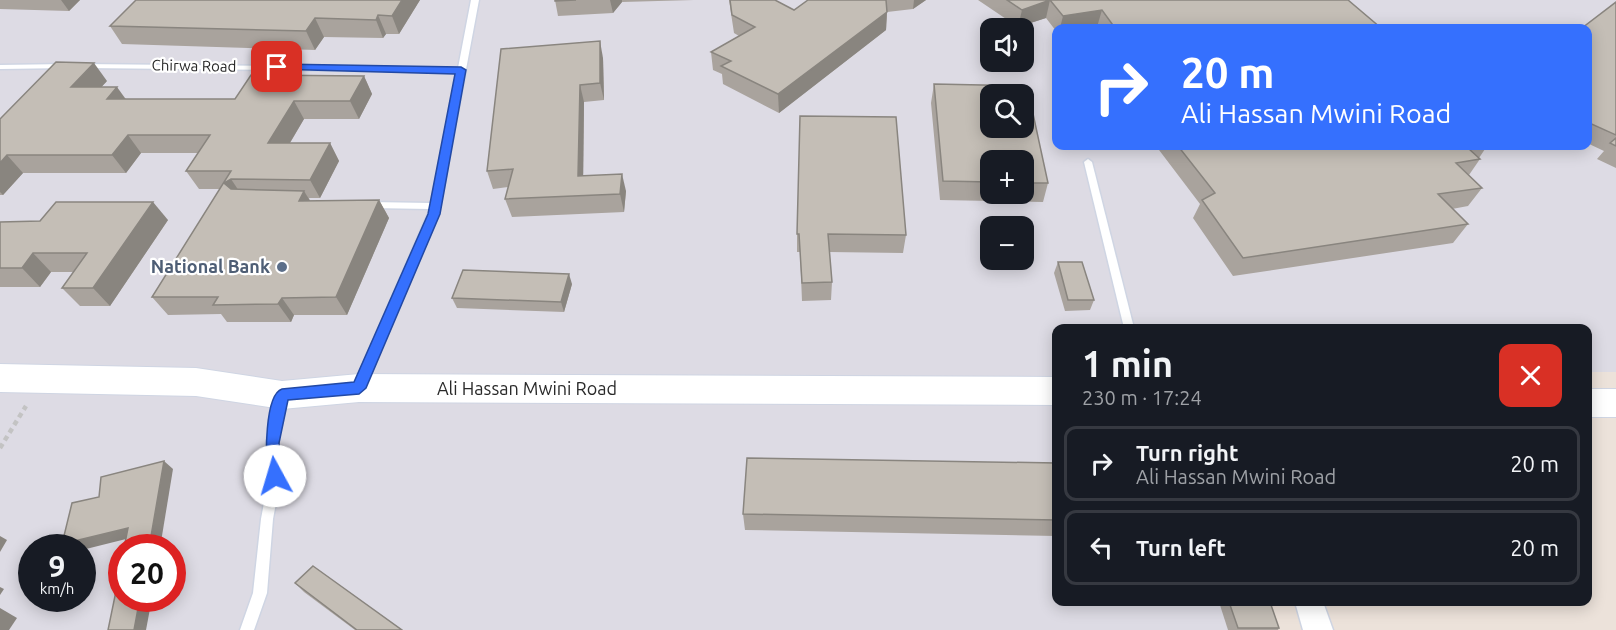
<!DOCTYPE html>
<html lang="en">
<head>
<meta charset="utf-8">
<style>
	:root { --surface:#171b24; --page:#242831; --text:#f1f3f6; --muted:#9ea1a6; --line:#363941 }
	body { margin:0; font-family:Ubuntu,sans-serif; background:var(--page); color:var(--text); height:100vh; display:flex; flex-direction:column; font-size:22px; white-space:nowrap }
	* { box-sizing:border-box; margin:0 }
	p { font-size:20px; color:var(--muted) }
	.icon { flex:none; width:33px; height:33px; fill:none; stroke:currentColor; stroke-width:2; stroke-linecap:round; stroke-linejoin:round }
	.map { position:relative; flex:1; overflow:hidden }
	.side { position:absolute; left:1052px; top:324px; width:540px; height:282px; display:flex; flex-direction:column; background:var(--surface); border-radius:12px; box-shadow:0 3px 15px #0003 }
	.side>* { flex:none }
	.guide { position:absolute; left:1052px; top:24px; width:540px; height:126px; border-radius:12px; box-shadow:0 3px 15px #0003; background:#3570fe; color:#fff; overflow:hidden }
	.tools { position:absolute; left:980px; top:18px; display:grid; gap:12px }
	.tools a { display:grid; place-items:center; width:54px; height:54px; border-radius:12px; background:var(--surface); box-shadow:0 3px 15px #0003; font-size:30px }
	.speed { position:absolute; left:18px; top:534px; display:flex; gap:12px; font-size:30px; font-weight:700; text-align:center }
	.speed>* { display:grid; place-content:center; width:78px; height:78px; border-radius:50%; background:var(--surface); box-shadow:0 3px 15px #0003; line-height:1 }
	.speed small { font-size:15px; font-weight:400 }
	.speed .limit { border:9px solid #d22; background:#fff; color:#111 }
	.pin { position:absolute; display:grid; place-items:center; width:51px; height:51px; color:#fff; margin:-26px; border-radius:12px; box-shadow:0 3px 9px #0006 }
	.me { position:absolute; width:66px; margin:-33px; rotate:354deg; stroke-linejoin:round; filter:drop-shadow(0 0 4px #0008) }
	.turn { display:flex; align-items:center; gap:21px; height:126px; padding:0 30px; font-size:27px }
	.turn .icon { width:78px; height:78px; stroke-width:2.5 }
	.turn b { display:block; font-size:42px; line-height:51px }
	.round { display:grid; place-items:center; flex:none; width:63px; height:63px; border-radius:12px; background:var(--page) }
	.summary { display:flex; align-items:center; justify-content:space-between; height:102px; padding:0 30px }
	h1 { font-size:36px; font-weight:600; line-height:45px }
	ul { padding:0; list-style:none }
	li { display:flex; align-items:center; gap:18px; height:75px; margin:0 12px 9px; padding:0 18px; border:3px solid var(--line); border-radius:12px }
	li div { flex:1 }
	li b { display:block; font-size:22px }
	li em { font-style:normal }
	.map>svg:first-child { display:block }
	.industrial { fill:#dddbe4; fill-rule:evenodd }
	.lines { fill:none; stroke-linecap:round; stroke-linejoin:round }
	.lane-casing { stroke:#cfd5e3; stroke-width:3 }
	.street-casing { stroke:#cfd5e3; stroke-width:3 }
	.secondary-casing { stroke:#cfd5e3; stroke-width:2 }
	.path { stroke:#c3c3c3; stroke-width:4.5; stroke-dasharray:5 4; stroke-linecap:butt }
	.lane { fill:#fff; fill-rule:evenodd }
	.street { fill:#fff; fill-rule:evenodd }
	.secondary { fill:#fff; fill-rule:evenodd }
	.wall { fill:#a9a39d; fill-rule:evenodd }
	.shaded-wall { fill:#89857f }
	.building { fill:#c4beb6; stroke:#89857f; stroke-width:1.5; fill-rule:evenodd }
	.route { fill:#3570fe; stroke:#2249a5; stroke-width:1.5 }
	.service-dot { fill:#5c6f8a; stroke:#fff; stroke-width:2 }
	.labels { text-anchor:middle; stroke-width:4.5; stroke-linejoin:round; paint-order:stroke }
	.far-street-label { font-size:15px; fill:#292929; stroke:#fff }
	.service-label { font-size:18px; font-weight:bold; fill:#4e5e75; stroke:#fff; text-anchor:end }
	.street-label { font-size:18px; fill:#292929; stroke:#fff }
</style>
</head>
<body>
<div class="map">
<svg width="1616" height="630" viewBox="0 0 1616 630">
	<rect width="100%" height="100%" fill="#ece2da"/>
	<path class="industrial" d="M0,0h1616v372h-29v-44h-531v274h209l10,28h-1275zM990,28h33v34h-33zM1056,28h531v118h-531zM990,94h33v34h-33zM990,160h33v34h-33zM990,226h33v34h-33zM32,548h50v50h-50zM122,548h50v50h-50z"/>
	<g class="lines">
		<defs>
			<g id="lane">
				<polygon points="471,0 479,0 439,214 366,385 364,388 360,390 356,388 354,385 430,209 370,208 365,205 370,202 431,203 457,72 81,68 77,66 81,64 458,68"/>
				<polygon points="66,64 69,64 69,68 0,69 0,65"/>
				<polygon points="1088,159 1092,162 1134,328 1124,328 1084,162"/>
				<polygon points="282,390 286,392 288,395 278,443 281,476 273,519 267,593 254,630 240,630 253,593 261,519 269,476 266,443 276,395 278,392"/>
			</g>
			<polygon id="street" points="1295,602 1323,602 1333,630 1303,630"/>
			<g id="secondary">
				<polygon points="0,364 196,368 282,381 359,374 1056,377 1056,405 359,402 282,409 196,396 0,392"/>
				<rect x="1587" y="389" width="29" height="28"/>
			</g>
		</defs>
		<use href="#lane" class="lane-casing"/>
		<use href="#street" class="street-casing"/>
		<use href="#secondary" class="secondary-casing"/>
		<polyline class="path" points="0,448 26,406"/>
		<use href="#lane" class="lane"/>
		<use href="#street" class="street"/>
		<use href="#secondary" class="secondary"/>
	</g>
	<g class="wall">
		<polygon points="0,0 80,0 69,11 0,9"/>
		<polygon points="420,0 399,34 386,34 383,38 324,37 315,50 122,44 110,26"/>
		<polygon points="555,0 694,0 622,2 613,13 558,16"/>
		<polygon points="729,0 775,0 794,10 808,0 926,0 913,9 887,12 886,30 779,113 723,84 722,74 713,70 711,52 739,36 734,33"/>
		<polygon points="978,0 1348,0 1381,28 1097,28 1097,27 1090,28 1056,28 1056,31 1046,18 1018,27"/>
		<polygon points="1616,2 1616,168 1597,159 1604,151 1587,143 1587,28"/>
		<polygon points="603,58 604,100 584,102 583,176 626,191 624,212 512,217 505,199 508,187 493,189 487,171"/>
		<polygon points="364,76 372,94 359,119 304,119 290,143 330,143 339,161 320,198 309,198 310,201 379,200 389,218 347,315 294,315 291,322 227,322 221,314 168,315 152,297 220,189 199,189 186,171 198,153 141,153 126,173 23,173 3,195 0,195 0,119 107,81 101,87 126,99 235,99"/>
		<path d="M934,84l93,2 21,97 -5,19 -103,-2 -9,-97zM990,94h33v34h-33zM990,160h33v34h-33z"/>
		<polygon points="1156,146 1487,146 1479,158 1480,159 1469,175 1482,188 1468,206 1452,209 1468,224 1453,243 1233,276 1193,218 1200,204"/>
		<polygon points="168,220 110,306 80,306 62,288 73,272 51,272 40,287 0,287 0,222"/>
		<polygon points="797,234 906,235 903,253 829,252 832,282 831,300 802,301 800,252 797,252"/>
		<polygon points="1058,262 1094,300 1090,310 1065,311 1054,273"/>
		<polygon points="572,284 564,312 457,308 452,298"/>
		<polygon points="1056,463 1056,536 745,530 743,514"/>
		<polygon points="295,583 402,630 355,630 304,592"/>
		<polygon points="1219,602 1270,602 1279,628 1278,630 1228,630"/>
	</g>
	<g class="shaded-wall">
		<polygon points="61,0 80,0 69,11"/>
		<polygon points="402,0 420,0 399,34 392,16"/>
		<polygon points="610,0 622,0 622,2 613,13"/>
		<polygon points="914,0 926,0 913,9"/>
		<polygon points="1050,0 1046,18 1018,27 1022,10"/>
		<polygon points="1102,10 1097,27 1090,28 1060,28 1063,16"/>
		<polygon points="887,12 886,30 779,113 778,94"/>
		<polygon points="378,15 386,34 383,38 376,20"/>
		<polygon points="315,18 324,37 315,50 306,31"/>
		<polygon points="600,41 603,58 604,100 600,83"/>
		<polygon points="94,63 107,81 85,105 71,87"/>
		<polygon points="364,76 372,94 359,119 350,101"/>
		<polygon points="580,85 584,102 583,193 578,176"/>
		<polygon points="117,87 130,105 107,99"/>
		<polygon points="294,101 304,119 279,161 268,143"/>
		<polygon points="128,135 141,153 126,173 112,155"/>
		<polygon points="330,143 339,161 320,198 310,180"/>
		<polygon points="7,155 23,173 3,195 0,192 0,163"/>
		<polygon points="622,174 626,191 624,212 620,194"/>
		<polygon points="231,179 243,197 236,201 224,183"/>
		<polygon points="304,191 315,209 299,201"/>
		<polygon points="379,200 389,218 347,315 336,297"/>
		<polygon points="153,202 168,220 110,306 93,288"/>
		<polygon points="33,253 51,272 40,287 22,268"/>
		<polygon points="569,274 572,284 564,312 561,302"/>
		<polygon points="282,298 294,315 291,322 278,304"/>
		<polygon points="164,461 173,469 160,548 149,548"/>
		<polygon points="128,528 138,536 82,550 82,548 67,548 62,544"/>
		<polygon points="0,536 7,540 0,552"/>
		<polygon points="0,587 4,589 0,595"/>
		<polygon points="140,598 152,598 146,630 134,630"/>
		<polygon points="0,608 17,618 9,630 0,630"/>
	</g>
	<g class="building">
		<polygon points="136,0 402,0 392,16 378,15 376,20 315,18 306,31 110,26"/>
		<polygon points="555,0 576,0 555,1"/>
		<polygon points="730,0 775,0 794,10 808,0 886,0 887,12 778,94 721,66 731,61 711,52 755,27 732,15"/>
		<polygon points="1007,0 1348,0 1381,28 1115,28 1102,10 1063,16 1050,0 1022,10"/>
		<polygon points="1616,2 1616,135 1587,122 1587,28 1582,28"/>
		<polygon points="600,41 600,83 580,85 578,176 622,174 620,194 505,199 513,169 487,171 501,49"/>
		<polygon points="56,62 94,63 71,87 117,87 107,99 235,99 251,75 364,76 350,101 294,101 268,143 330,143 310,180 231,179 224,183 231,189 304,191 299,201 379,200 336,297 282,298 278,304 213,305 218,297 152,297 231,171 186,171 210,135 128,135 112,155 7,155 0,163 0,119"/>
		<path d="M934,84l93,2 21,97h-25v-23h-33v22l-47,-1zM990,94h33v34h-33z"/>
		<polygon points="800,116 896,117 906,235 828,234 832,282 802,283 799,234 797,234"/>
		<polygon points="1616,138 1616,146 1610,143"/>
		<polygon points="1178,146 1487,146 1469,149 1480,159 1456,163 1482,188 1438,194 1468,224 1243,258 1202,200 1215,193"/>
		<polygon points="56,202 153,202 93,288 62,288 87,253 33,253 22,268 0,268 0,222 40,221"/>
		<polygon points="1058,262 1082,262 1094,300 1068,300"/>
		<polygon points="463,270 569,274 561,302 452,298"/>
		<polygon points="747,458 1056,463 1056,520 743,514"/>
		<polygon points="164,461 149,548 124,548 128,528 62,544 72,503 99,497 101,477"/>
		<polygon points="122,562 122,598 140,598 134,630 108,630"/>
		<polygon points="313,566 402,630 357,630 295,583"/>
		<polygon points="1229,602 1270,602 1279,628 1238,628"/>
	</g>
	<path class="route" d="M277,64l184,3 5,3 -26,144 -74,174 -7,6 -71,6 -9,43 4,33 -2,5 -6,2 -6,-2 -2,-5c-1,-17 -3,-81 15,-87l72,-7 74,-168 27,-140 -182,-5 -1,-2z"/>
	<circle class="service-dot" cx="282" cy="267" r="6"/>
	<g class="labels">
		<g class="far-street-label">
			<text transform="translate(194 66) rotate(1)" y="5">Chirwa Road</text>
		</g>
		<g class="service-label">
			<text x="270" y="273">National Bank</text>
		</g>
		<g class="street-label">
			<text x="527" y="395">Ali Hassan Mwini Road</text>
		</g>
	</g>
</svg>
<div class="tools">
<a><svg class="icon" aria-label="sound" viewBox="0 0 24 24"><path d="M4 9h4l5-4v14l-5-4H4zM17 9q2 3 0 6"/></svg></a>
<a><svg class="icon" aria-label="search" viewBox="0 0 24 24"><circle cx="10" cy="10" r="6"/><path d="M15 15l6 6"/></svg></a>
<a>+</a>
<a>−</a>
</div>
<div class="speed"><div>9<small>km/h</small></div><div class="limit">20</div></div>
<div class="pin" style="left:277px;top:67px;background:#d93025"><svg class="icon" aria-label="arrive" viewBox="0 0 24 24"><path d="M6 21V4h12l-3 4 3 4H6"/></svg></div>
<svg class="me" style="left:275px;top:476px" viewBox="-20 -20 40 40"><circle r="19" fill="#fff"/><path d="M0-13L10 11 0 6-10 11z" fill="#3570fe"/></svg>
<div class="guide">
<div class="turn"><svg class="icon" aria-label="right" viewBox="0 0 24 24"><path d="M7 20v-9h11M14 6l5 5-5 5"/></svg><div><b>20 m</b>Ali Hassan Mwini Road</div></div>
</div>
<section class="side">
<div class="summary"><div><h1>1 min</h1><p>230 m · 17:24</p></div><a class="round" style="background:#d93025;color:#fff"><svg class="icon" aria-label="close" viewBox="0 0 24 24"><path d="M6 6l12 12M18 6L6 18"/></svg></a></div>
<ul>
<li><svg class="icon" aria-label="right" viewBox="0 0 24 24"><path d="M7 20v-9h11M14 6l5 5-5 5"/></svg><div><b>Turn right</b><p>Ali Hassan Mwini Road</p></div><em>20 m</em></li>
<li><svg class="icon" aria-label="left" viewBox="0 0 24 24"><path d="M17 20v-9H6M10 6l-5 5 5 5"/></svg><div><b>Turn left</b></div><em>20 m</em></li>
</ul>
</section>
</div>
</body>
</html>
